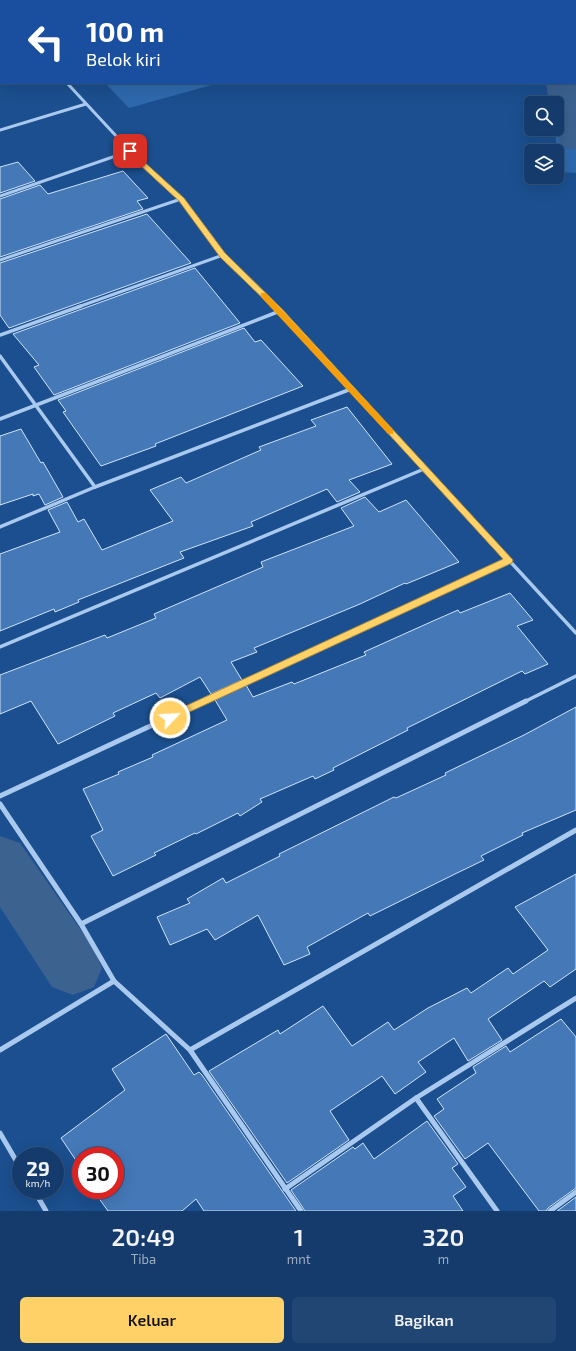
<!DOCTYPE html>
<html lang="id">
<head>
<meta charset="utf-8">
<style>
	:root { --surface:#143b6b; --page:#214673; --text:#f1f3f6; --muted:#9dadc1; --line:#33557e; --accent:#ffd166 }
	body { margin:0; font-family:"Exo 2",sans-serif; background:var(--page); color:var(--text); height:100vh; display:flex; flex-direction:column; font-size:15px; white-space:nowrap }
	* { box-sizing:border-box; margin:0 }
	p { font-size:13px; color:var(--muted) }
	.icon { flex:none; width:22px; height:22px; fill:none; stroke:currentColor; stroke-width:2; stroke-linecap:round; stroke-linejoin:round }
	.map { position:relative; height:1211px; overflow:hidden }
	.panel { display:flex; flex-direction:column; background:var(--surface); flex:1 }
	.panel>* { flex:none }
	.hud { position:absolute; left:0px; top:0px; width:576px; height:84px; box-shadow:0 4px 16px #0002,0 0 0 1px var(--line); background:#1a4fa0; color:#fff; overflow:hidden }
	.controls { position:absolute; left:524px; top:96px; display:grid; gap:8px }
	.controls a { display:grid; place-items:center; width:40px; height:40px; border-radius:6px; background:var(--surface); box-shadow:0 4px 16px #0002,0 0 0 1px var(--line); font-size:20px }
	.speed { position:absolute; left:12px; top:1147px; display:flex; gap:8px; font-size:20px; font-weight:700; text-align:center }
	.speed>* { display:grid; place-content:center; width:52px; height:52px; border-radius:50%; background:var(--surface); box-shadow:0 4px 16px #0002,0 0 0 1px var(--line); line-height:1 }
	.speed small { font-size:10px; font-weight:400 }
	.speed .limit { border:6px solid #d22; background:#fff; color:#111 }
	.pin { position:absolute; display:grid; place-items:center; width:34px; height:34px; color:#fff; margin:-17px; border-radius:8px; box-shadow:0 2px 6px #0006 }
	.me { position:absolute; width:44px; margin:-22px; rotate:65deg; stroke-linejoin:round; filter:drop-shadow(0 0 3px #0008) }
	.turn { display:flex; align-items:center; gap:14px; height:84px; padding:0 20px; font-size:18px }
	.turn .icon { width:52px; height:52px; stroke-width:2.5 }
	.turn b { display:block; font-size:28px; line-height:34px }
	.eta { display:flex; justify-content:space-evenly; align-items:center; height:68px; text-align:center }
	.eta b { font-size:24px; font-weight:600; line-height:28px }
	.action { display:flex; gap:8px; margin-top:auto; padding:8px 20px }
	.action a { flex:1; height:46px; border-radius:6px; background:var(--accent); color:#111; font-size:16px; font-weight:600; line-height:46px; text-align:center }
	.action a+a { background:var(--page); color:var(--text) }
	.map>svg:first-child { display:block }
	.green { fill:#2e69ad }
	.lines { fill:none; stroke-linecap:round; stroke-linejoin:round }
	.river { fill:#3c6290; fill-rule:evenodd }
	.building { fill:#4478b7; stroke:#cfe3fa }
	.street-far2 { stroke:#a9c9ee; stroke-width:3 }
	.street-far1 { stroke:#a9c9ee; stroke-width:3.5 }
	.street { stroke:#a9c9ee; stroke-width:5 }
	.route { fill:#ffd166; stroke:#a68842 }
	.slow { fill:#f59e0b }
</style>
</head>
<body>
<div class="map">
<svg width="576" height="1211" viewBox="0 0 576 1211">
	<rect width="100%" height="100%" fill="#1b4f8f"/>
	<g class="green">
		<polygon points="26,0 514,0 511,1"/>
		<polygon points="534,0 576,0 576,173 561,172 554,129 557,129 557,103 550,103 547,83 575,83 575,1"/>
		<polygon points="105,83 219,83 129,108"/>
	</g>
	<g class="lines">
		<g class="river">
			<rect x="536" y="0" width="30" height="1"/>
			<polygon points="575,78 576,79 576,150 564,147 559,140 555,129 557,129 557,103 549,103 546,83 575,83"/>
			<polygon points="0,836 20,843 94,949 102,968 94,987 73,995 52,987 0,907"/>
		</g>
	</g>
	<g class="building">
		<polygon points="18,162 35,181 0,193 0,167"/>
		<polygon points="123,171 148,198 137,201 143,209 0,257 0,199 40,185 48,194"/>
		<polygon points="147,214 191,263 9,328 0,315 0,263"/>
		<polygon points="195,268 240,323 54,395 34,367 39,365 13,334"/>
		<polygon points="244,328 255,342 261,340 303,386 155,444 156,446 101,466 63,412 66,411 58,400"/>
		<polygon points="347,407 392,464 349,480 360,492 337,502 327,489 251,522 253,526 180,552 184,558 78,600 79,602 55,612 54,609 0,631 0,554 60,532 48,510 67,502 78,522 84,519 102,550 173,521 150,490 181,477 186,483 261,450 259,447 316,426 311,420"/>
		<polygon points="21,429 41,463 43,462 63,497 45,505 39,494 33,496 33,494 0,505 0,436"/>
		<polygon points="365,497 379,512 406,500 459,562 406,584 405,583 360,604 254,648 257,652 231,662 242,680 211,694 200,677 160,698 156,693 113,713 115,716 58,744 31,701 0,714 0,675 105,635 107,638 156,618 154,614 263,567 261,562 354,526 341,508"/>
		<polygon points="510,593 533,620 517,626 548,664 525,674 522,671 407,728 408,730 333,768 334,770 315,779 313,776 260,799 262,802 240,816 238,813 196,834 195,833 154,853 156,855 113,876 91,836 103,830 83,789 119,774 118,772 153,757 152,755 227,720 215,700 246,685 253,697 292,682 294,684 366,655 364,652 433,621 458,610 460,613"/>
		<polygon points="576,707 576,810 522,833 523,835 481,856 484,860 457,873 370,916 368,913 307,947 310,954 284,965 258,915 215,940 207,929 170,945 157,917 190,903 187,899 223,878 226,883 280,856 279,854 394,797 396,798 446,775 445,773 524,735"/>
		<polygon points="576,874 576,969 550,987 544,981 488,1019 502,1040 468,1061 454,1038 418,1062 426,1072 395,1094 382,1076 330,1111 349,1140 287,1183 209,1071 278,1030 280,1034 323,1006 352,1046 388,1022 394,1030 428,1008 467,988 471,993 508,968 513,974 548,950 515,907"/>
		<polygon points="561,1019 576,1037 576,1188 548,1208 546,1211 539,1211 488,1143 465,1159 434,1116 444,1109 437,1099 476,1073 473,1067 506,1046 510,1052"/>
		<polygon points="166,1034 194,1075 199,1072 202,1075 296,1211 204,1211 196,1199 182,1211 108,1211 93,1190 115,1190 115,1156 81,1156 81,1168 61,1138 125,1090 112,1069"/>
		<polygon points="427,1121 458,1164 452,1168 466,1187 453,1196 463,1211 305,1211 291,1190 353,1147 355,1149 363,1143 374,1159"/>
		<polygon points="576,1197 576,1211 557,1211"/>
	</g>
	<g class="lines">
		<g class="street-far2">
			<polyline points="67,83 130,151 181,199 223,255 276,307"/>
			<polyline points="0,130 86,104"/>
			<polyline points="0,196 130,151"/>
			<polyline points="0,260 181,199"/>
			<polyline points="78,307 223,255"/>
		</g>
		<g class="street-far1">
			<polyline points="275,306 576,633"/>
			<polyline points="0,335 81,306"/>
			<polyline points="0,356 95,487"/>
			<polyline points="0,419 280,311"/>
			<polyline points="0,527 95,487 351,389"/>
			<polyline points="0,647 424,469"/>
			<polyline points="202,702 509,560"/>
			<polyline points="524,702 576,676"/>
		</g>
		<g class="street">
			<polyline points="0,796 204,701"/>
			<polyline points="0,804 81,924 114,981"/>
			<polyline points="81,924 526,701"/>
			<polyline points="0,1050 114,981 190,1050"/>
			<polyline points="416,1098 497,1211"/>
			<polyline points="0,1133 21,1169"/>
			<polyline points="285,1189 416,1098 576,998"/>
			<polyline points="34,1190 46,1211"/>
			<polyline points="301,1211 190,1050 576,830"/>
			<polyline points="550,1211 576,1192"/>
		</g>
	</g>
	<polygon class="route" points="130,149 184,198 225,253 282,309 513,560 512,563 170,721 166,720 165,718 166,715 503,559 277,312 220,257 179,201 127,153 126,151"/>
	<polygon class="slow" points="261,293 266,293 393,430 393,434 388,434 261,297"/>
</svg>
<div class="controls">
<a><svg class="icon" aria-label="search" viewBox="0 0 24 24"><circle cx="10" cy="10" r="6"/><path d="M15 15l6 6"/></svg></a>
<a><svg class="icon" aria-label="layers" viewBox="0 0 24 24"><path d="M12 4l9 5-9 5-9-5zM3 14l9 5 9-5"/></svg></a>
</div>
<div class="speed"><div>29<small>km/h</small></div><div class="limit">30</div></div>
<div class="pin" style="left:130px;top:151px;background:#d93025"><svg class="icon" aria-label="arrive" viewBox="0 0 24 24"><path d="M6 21V4h12l-3 4 3 4H6"/></svg></div>
<svg class="me" style="left:170px;top:718px" viewBox="-20 -20 40 40"><circle r="17" fill="#ffd166" stroke="#fff" stroke-width="3"/><path d="M0-11L8 9 0 5-8 9z" fill="#fff"/></svg>
<div class="hud">
<div class="turn"><svg class="icon" aria-label="left" viewBox="0 0 24 24"><path d="M17 20v-9H6M10 6l-5 5 5 5"/></svg><div><b>100 m</b>Belok kiri</div></div>
</div>
</div>
<section class="panel">
<div class="eta">
<div><b>20:49</b><p>Tiba</p></div>
<div><b>1</b><p>mnt</p></div>
<div><b>320</b><p>m</p></div>
</div>
<div class="action"><a>Keluar</a><a>Bagikan</a></div>
</section>
</body>
</html>
